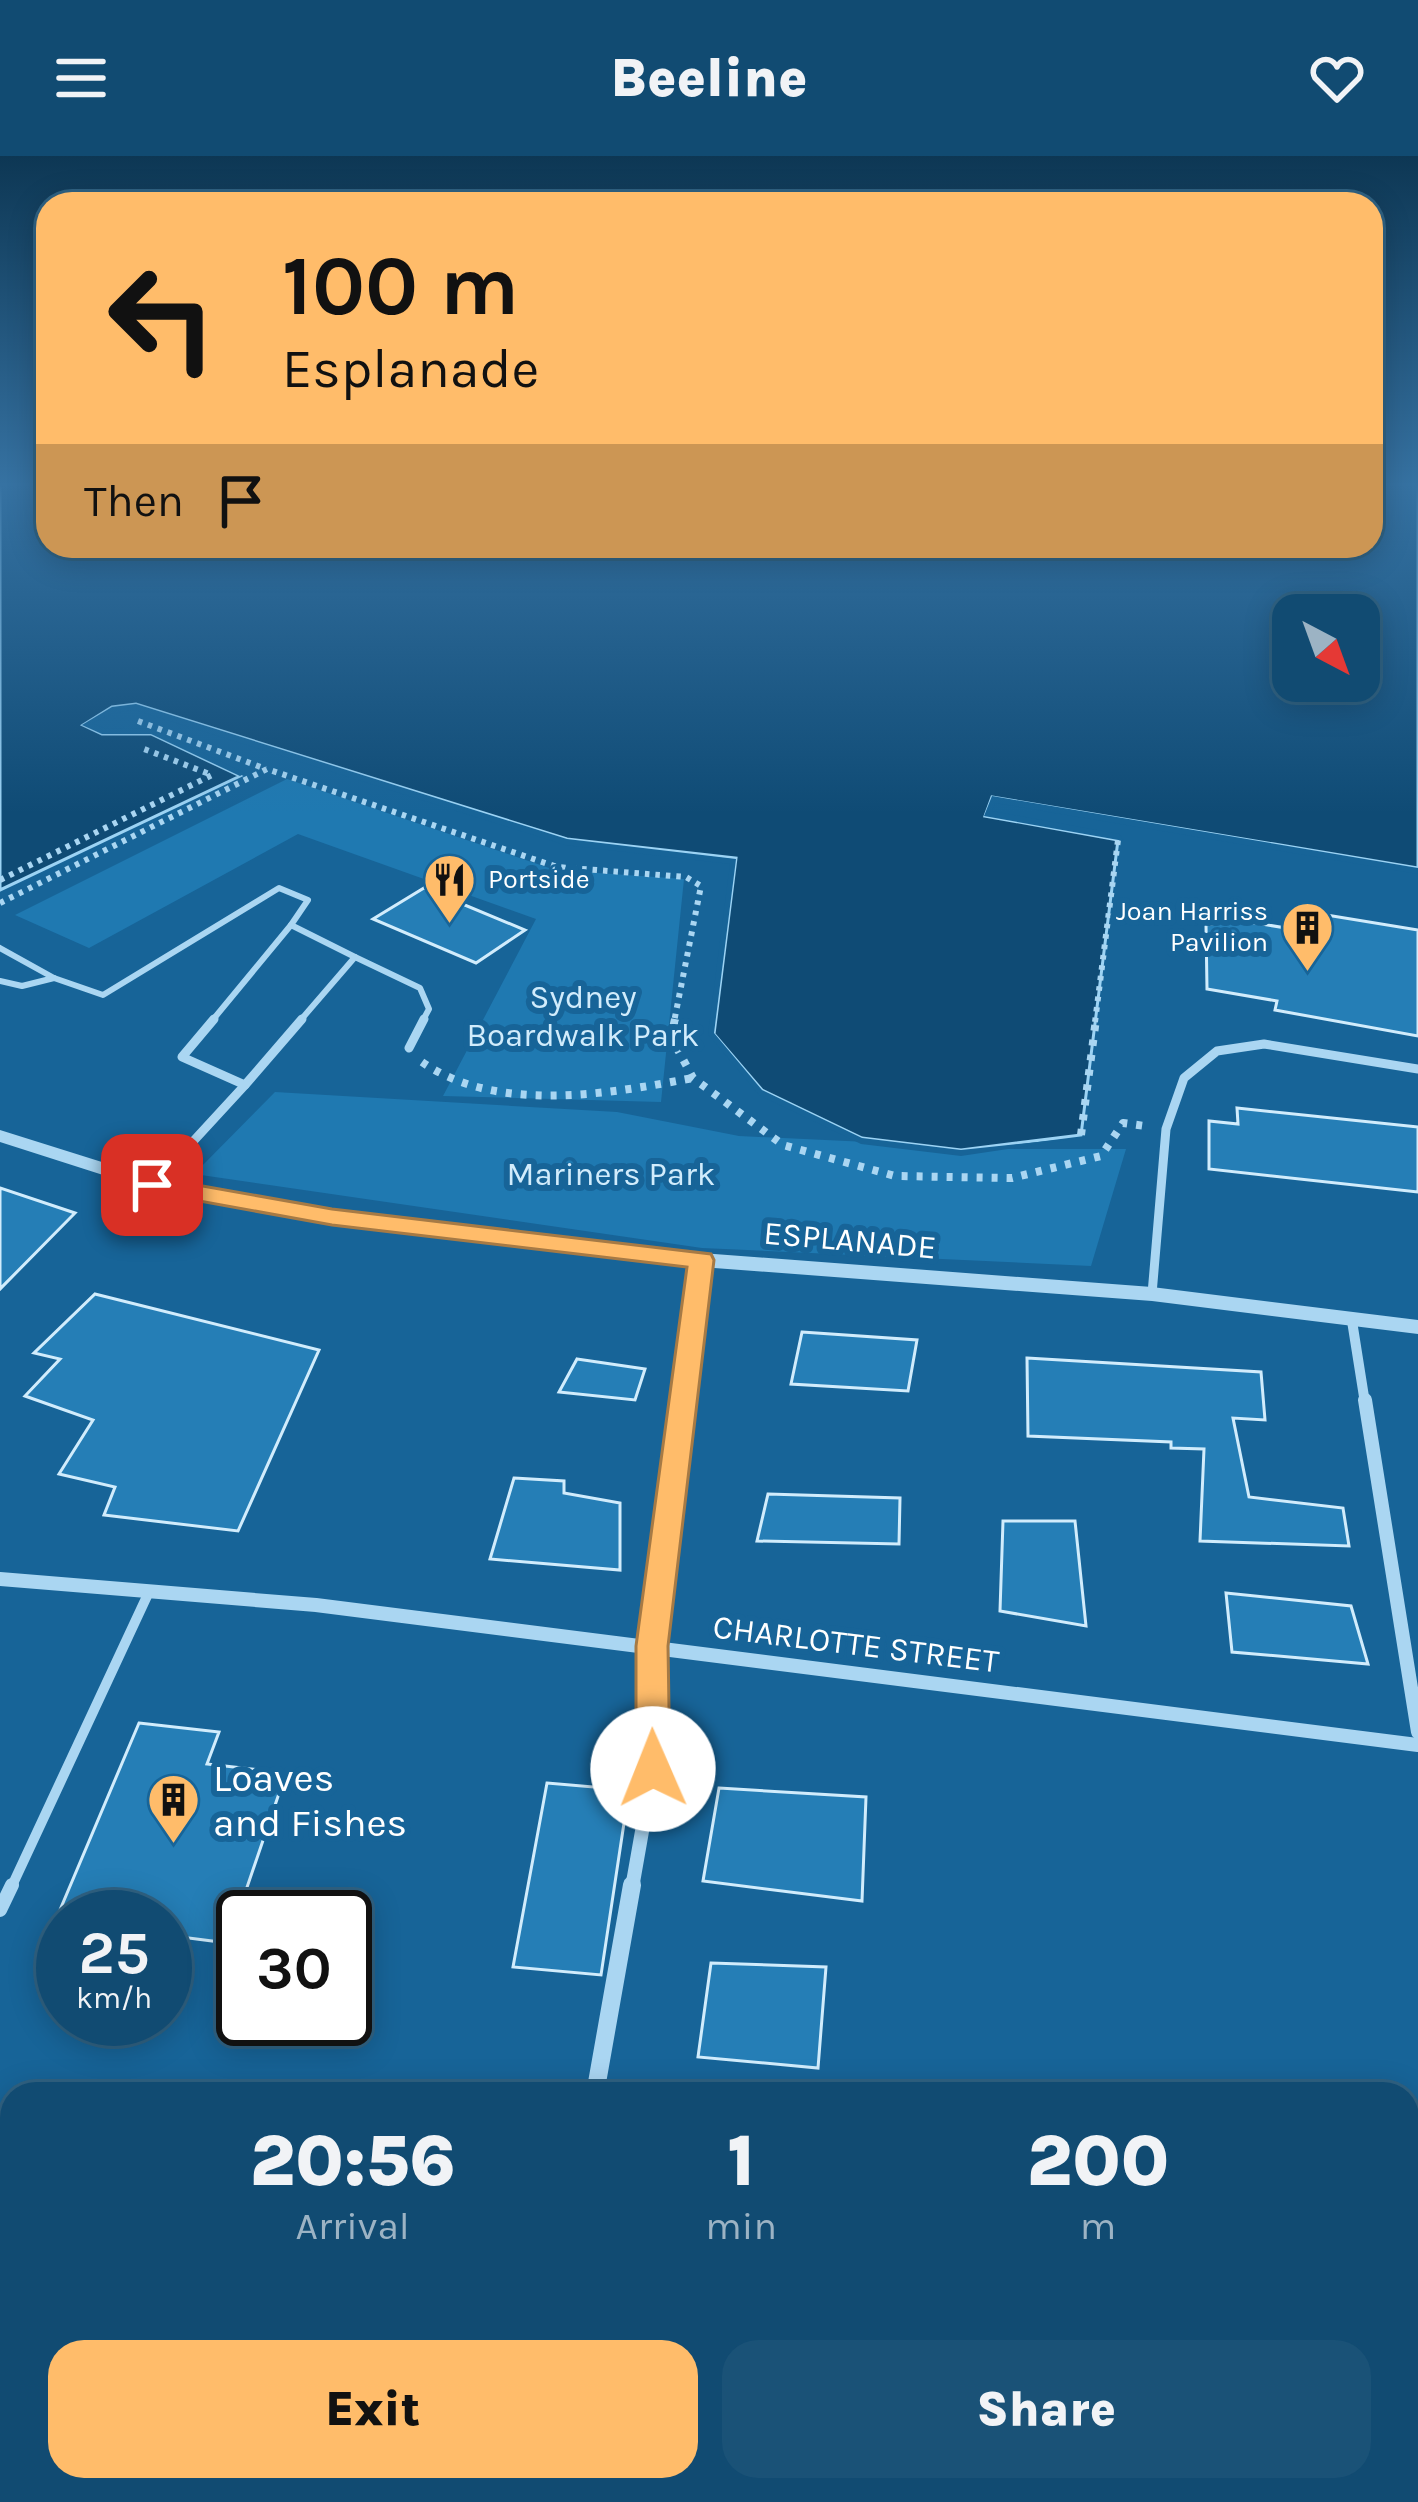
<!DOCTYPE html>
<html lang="en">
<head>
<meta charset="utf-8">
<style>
	:root { --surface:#114b72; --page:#1a5277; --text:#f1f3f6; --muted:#9cb3c4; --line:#306384; --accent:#ffbc6a }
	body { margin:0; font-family:Karla,sans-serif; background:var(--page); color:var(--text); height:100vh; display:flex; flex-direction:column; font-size:45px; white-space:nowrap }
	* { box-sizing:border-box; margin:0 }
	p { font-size:39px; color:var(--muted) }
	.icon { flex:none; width:66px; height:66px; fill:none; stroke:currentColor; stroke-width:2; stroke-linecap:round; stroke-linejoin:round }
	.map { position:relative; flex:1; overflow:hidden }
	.side { position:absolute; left:0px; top:1926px; width:1419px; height:420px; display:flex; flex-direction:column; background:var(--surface); border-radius:36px 36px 0 0; box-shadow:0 6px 30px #0003,0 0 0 3px var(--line) }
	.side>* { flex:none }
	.hud { position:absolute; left:36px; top:36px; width:1347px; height:366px; border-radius:36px; box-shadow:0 6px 30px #0003,0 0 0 3px var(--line); background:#ffbc6a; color:#111; overflow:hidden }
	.needle { width:78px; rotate:139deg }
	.buttons { position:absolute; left:1272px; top:438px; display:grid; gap:24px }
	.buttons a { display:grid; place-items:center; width:108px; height:108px; border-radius:24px; background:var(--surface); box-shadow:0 6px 30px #0003,0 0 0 3px var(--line); font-size:60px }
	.speed { position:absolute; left:36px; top:1734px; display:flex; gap:24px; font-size:60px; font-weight:700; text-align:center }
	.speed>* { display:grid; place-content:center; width:156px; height:156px; border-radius:50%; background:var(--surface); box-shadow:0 6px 30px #0003,0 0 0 3px var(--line); line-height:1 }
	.speed small { font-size:30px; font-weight:400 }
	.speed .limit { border:6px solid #111; border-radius:18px; background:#fff; color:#111 }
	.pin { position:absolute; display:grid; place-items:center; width:102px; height:102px; color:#fff; margin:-51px; border-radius:24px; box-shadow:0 6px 18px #0006 }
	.me { position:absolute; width:132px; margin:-66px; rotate:359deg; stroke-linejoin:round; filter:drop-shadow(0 0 9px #0008) }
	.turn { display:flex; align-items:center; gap:42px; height:252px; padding:0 48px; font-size:54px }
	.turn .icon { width:156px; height:156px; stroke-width:2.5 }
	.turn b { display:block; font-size:84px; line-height:102px }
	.then { display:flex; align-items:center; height:114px; padding:0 48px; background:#0003; gap:24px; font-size:45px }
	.eta { display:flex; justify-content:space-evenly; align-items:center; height:204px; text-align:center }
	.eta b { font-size:72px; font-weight:800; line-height:84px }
	.primary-button { display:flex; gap:24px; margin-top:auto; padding:24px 48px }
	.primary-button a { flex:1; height:138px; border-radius:36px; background:var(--accent); color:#111; font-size:48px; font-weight:800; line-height:138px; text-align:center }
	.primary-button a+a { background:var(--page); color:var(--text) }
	header { display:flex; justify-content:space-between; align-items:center; height:156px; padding:0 48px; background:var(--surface); font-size:54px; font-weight:800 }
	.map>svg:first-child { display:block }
	.green { fill:#1f79b1 }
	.water { fill:#0f4b75; stroke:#9cd3f4; stroke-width:3; fill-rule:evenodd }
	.pier { fill:#176498 }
	.building { fill:#257eb6; stroke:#d1ecfc; stroke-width:3 }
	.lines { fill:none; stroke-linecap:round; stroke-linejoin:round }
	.path-far1 { stroke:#aad6f2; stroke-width:6; stroke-dasharray:4.5 6; stroke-linecap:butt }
	.path { stroke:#aad6f2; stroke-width:8; stroke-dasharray:6 9; stroke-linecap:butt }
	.service-far3 { stroke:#aad6f2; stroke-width:6 }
	.service-far2 { stroke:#aad6f2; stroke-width:9 }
	.service-far1 { stroke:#aad6f2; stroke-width:10 }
	.service { stroke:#aad6f2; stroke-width:14 }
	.minor-far2 { stroke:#aad6f2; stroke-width:10 }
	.minor-far1 { stroke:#aad6f2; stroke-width:14 }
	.minor { stroke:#aad6f2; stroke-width:18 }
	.tertiary { fill:#aad6f2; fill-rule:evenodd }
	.route { fill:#ffbc6a; stroke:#a67a45; stroke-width:3 }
	.labels { text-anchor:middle; stroke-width:12; stroke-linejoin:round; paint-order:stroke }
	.far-poi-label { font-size:27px; fill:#fff; stroke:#176498; text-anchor:start }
	.park-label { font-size:33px; fill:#d1ecfc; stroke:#176498 }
	.street-label { font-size:33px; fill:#fff; stroke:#176498 }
	.near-poi-label { font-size:39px; fill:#fff; stroke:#176498; text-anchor:start }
</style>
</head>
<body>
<header><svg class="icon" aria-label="menu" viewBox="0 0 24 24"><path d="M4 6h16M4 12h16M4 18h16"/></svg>Beeline<svg class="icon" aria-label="heart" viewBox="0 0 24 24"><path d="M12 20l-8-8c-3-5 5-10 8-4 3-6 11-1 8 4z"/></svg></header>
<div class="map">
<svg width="1418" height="2346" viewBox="0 0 1418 2346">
	<rect width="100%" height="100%" fill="#176498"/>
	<g class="green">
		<polygon points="287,623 555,714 684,723 661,946 443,940 536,763 298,678 89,792 15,759"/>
		<polygon points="275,936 617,956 739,980 1015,993 1126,993 1091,1110 702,1092 194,1018"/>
	</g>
	<path class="water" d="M0,328h48v62h1323v-62h47v384l-426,-71 -7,19 133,24 -37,295 -120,15 -99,-12 -100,-48 -48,-56 22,-176 -169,-19 -431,-135 -24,3 -29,18 19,9h49l89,42 -240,114zM1293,459h66v66h-66z"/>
	<g class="pier">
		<polygon points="136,548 567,683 736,703 714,877 762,934 862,982 961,994 1087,981 961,1000 861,988 759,939 708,878 730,708 565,689 135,554 113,557 92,567 104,572 153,573 245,617 240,620 151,578 102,578 82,569 112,551"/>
		<polygon points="992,640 1418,712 1418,718 995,647 992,655 1119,678 1124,685 984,660"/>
	</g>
	<g class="building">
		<polygon points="424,732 525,774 476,807 373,763"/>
		<polygon points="1296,754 1418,774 1418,880 1275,854 1277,845 1207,833 1206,769 1217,767 1219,761 1292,773"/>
		<polygon points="1237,952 1418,971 1418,1036 1209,1013 1209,965 1238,968"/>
		<polygon points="0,1032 75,1057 0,1133"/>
		<polygon points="95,1138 319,1194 238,1375 104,1359 115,1331 59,1318 93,1264 25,1240 60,1203 34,1197"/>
		<polygon points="802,1176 917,1184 908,1235 791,1228"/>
		<polygon points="1027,1202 1261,1216 1265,1264 1233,1262 1249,1341 1343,1352 1349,1390 1200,1385 1204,1293 1171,1292 1171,1286 1028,1280"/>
		<polygon points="577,1203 645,1213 635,1244 559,1236"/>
		<polygon points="514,1322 564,1325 564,1337 620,1347 620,1414 490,1403"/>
		<polygon points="768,1338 900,1342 899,1388 757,1385"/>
		<polygon points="1003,1365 1075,1365 1086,1470 1000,1455"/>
		<polygon points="1226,1437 1351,1450 1368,1508 1232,1496"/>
		<polygon points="139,1567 219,1576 207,1608 286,1617 228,1787 165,1779 165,1761 57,1761"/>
		<polygon points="547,1627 629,1634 601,1819 513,1811"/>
		<polygon points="719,1632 866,1641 862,1745 703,1725"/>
		<polygon points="711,1807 826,1811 818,1912 698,1901"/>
	</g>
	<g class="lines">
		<g class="path-far1">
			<polyline points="138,565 266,613"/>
			<polyline points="0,724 212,619 144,593"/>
			<polyline points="0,747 267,613 557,711 686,721 701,730 674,866"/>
			<polyline points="1095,866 1118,684"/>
		</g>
		<g class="path">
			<polyline points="675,863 671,881 693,922 783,989 895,1020 1012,1022 1101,1000 1123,967 1145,970"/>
			<path d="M422,906c75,52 186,32 271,16"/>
			<polyline points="1081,979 1096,863"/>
		</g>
		<g class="service-far3">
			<polyline points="0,792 54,822 103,839 279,732 308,744 291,769 355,801"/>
			<polyline points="0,825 22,830 54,822"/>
			<polyline points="211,866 291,769"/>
			<polyline points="299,866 355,801 420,832 429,853 422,866"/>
		</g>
		<g class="service-far2">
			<polyline points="409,892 424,863"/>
			<polyline points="245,929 302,863"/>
			<polyline points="153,1029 245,929 182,901 214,863"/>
			<polyline points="1152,1138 1166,973 1184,922 1217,895 1264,888 1418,913"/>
		</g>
		<polyline class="service-far1" points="11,1732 148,1438"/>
		<polyline class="service" points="0,1754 12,1729"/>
		<g class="minor-far2">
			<polyline points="1352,1165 1365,1247"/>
			<polyline points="683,1247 701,1104"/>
		</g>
		<g class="minor-far1">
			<polyline points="1365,1244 1418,1576"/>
			<polyline points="0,1423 316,1449 1418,1589"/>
			<polyline points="632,1732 653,1613 652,1490 683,1244"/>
		</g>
		<g class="minor">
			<polyline points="595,1938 632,1729"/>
			<polyline points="517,2346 519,2334"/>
		</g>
		<polygon class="tertiary" points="0,974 156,1023 332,1055 701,1097 1152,1131 1418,1164 1418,1178 1152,1145 701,1111 332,1067 153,1035 0,986"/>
	</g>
	<linearGradient id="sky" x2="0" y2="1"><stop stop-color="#0d3754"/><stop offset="0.5" stop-color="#3672a2"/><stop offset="1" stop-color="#3672a2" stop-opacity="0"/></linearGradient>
	<rect width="1418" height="657" fill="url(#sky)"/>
	<polygon class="route" points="152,1021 332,1053 711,1098 714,1104 668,1490 670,1613 665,1623 653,1628 641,1623 636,1613 636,1490 687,1111 332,1069 144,1035 140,1029"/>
	<defs>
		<symbol id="restaurant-pin" viewBox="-11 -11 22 30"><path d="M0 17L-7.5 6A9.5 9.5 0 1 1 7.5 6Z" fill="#ffbc6a" stroke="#176498"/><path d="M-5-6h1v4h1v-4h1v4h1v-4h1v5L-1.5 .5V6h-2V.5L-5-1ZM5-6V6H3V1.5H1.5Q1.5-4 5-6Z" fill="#111"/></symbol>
		<symbol id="building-pin" viewBox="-11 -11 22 30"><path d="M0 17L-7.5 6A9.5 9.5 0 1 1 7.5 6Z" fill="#ffbc6a" stroke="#176498"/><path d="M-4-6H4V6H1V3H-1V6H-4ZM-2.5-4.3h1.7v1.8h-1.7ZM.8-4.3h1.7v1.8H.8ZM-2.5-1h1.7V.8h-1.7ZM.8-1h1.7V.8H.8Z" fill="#111"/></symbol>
	</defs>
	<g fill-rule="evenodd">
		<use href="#restaurant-pin" x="420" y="694" width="59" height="81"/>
		<use href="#building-pin" x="1278" y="742" width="59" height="81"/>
		<use href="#building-pin" x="144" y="1614" width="59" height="81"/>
	</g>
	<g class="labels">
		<g class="far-poi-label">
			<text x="488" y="732">Portside</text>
			<text x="1268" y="764" text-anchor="end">Joan Harriss<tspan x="1268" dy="31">Pavilion</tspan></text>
		</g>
		<g class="park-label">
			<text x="583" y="852">Sydney<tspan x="583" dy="38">Boardwalk Park</tspan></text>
			<text x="611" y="1029">Mariners Park</text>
		</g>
		<g class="street-label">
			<text transform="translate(850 1083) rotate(5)" y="12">ESPLANADE</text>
			<text transform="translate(856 1487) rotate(7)" y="12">CHARLOTTE STREET</text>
		</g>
		<g class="near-poi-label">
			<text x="213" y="1635">Loaves<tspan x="213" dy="45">and Fishes</tspan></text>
		</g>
	</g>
</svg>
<div class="buttons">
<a><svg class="needle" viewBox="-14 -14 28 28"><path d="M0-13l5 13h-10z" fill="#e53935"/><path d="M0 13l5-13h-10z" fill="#9cb3c4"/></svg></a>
</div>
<div class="speed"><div>25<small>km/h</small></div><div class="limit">30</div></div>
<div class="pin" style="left:152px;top:1029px;background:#d93025"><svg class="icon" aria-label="arrive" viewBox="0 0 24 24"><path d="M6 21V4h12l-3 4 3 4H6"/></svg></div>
<svg class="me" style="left:653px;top:1613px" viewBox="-20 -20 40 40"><circle r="19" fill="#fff"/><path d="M0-13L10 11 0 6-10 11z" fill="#ffbc6a"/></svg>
<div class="hud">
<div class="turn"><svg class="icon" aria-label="left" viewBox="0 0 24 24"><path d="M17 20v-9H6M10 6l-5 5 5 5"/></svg><div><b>100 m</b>Esplanade</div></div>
<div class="then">Then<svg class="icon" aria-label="arrive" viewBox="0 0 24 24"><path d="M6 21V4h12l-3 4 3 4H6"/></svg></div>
</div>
<section class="side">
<div class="eta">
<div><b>20:56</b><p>Arrival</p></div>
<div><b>1</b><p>min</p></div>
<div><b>200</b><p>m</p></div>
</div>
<div class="primary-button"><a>Exit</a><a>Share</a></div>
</section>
</div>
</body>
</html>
